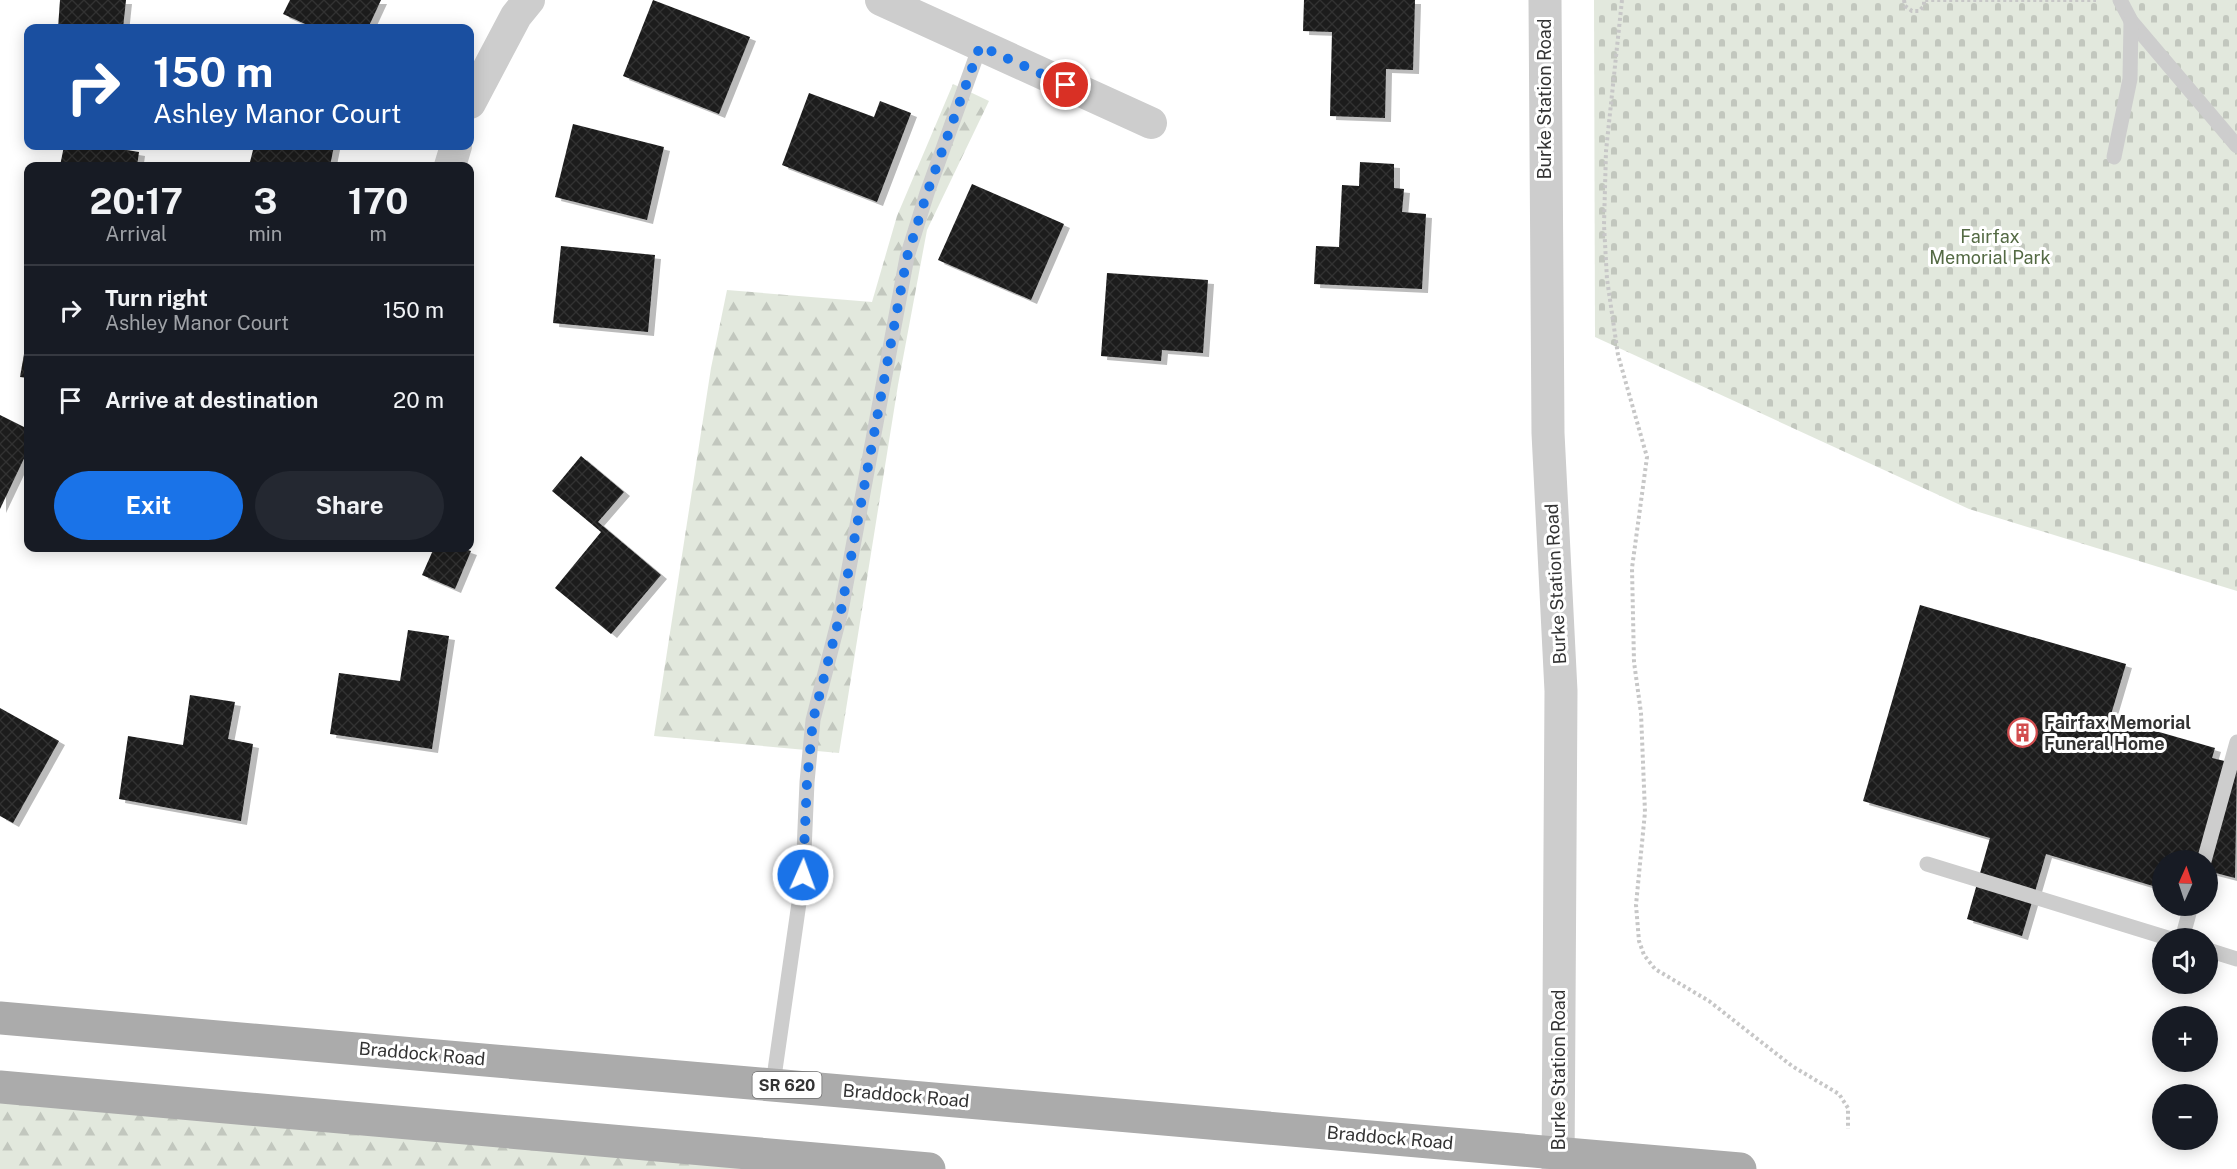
<!DOCTYPE html>
<html lang="en">
<head>
<meta charset="utf-8">
<style>
	:root { --surface:#171b24; --page:#242831; --text:#f1f3f6; --muted:#9ea1a6; --line:#363941; --accent:#1a73e8 }
	body { margin:0; font-family:"Public Sans",sans-serif; background:var(--page); color:var(--text); height:100vh; display:flex; flex-direction:column; font-size:22px; white-space:nowrap }
	* { box-sizing:border-box; margin:0 }
	p { font-size:20px; color:var(--muted) }
	.icon { flex:none; width:33px; height:33px; fill:none; stroke:currentColor; stroke-width:2; stroke-linecap:round; stroke-linejoin:round }
	.map { position:relative; flex:1; overflow:hidden }
	.side { position:absolute; left:24px; top:162px; width:450px; height:390px; display:flex; flex-direction:column; background:var(--surface); border-radius:12px; box-shadow:0 3px 15px #0003 }
	.side>* { flex:none }
	.guide { position:absolute; left:24px; top:24px; width:450px; height:126px; border-radius:12px; box-shadow:0 3px 15px #0003; background:#1a4fa0; color:#fff; overflow:hidden }
	.needle { width:39px; rotate:3deg }
	.controls { position:absolute; left:2152px; top:850px; display:grid; gap:12px }
	.controls a { display:grid; place-items:center; width:66px; height:66px; border-radius:50%; background:var(--surface); box-shadow:0 3px 15px #0003; font-size:30px }
	.pin { position:absolute; display:grid; place-items:center; width:51px; height:51px; color:#fff; margin:-26px; border:3px solid #fff; border-radius:50%; box-shadow:0 2px 6px #0007 }
	.me { position:absolute; width:66px; margin:-33px; rotate:2deg; stroke-linejoin:round; filter:drop-shadow(0 0 4px #0008) }
	.turn { display:flex; align-items:center; gap:21px; height:126px; padding:0 30px; font-size:27px }
	.turn .icon { width:78px; height:78px; stroke-width:2.5 }
	.turn b { display:block; font-size:42px; line-height:51px }
	.eta { display:flex; justify-content:space-evenly; align-items:center; height:102px; text-align:center }
	.eta b { font-size:36px; font-weight:700; line-height:42px }
	.primary-button { display:flex; gap:12px; margin-top:auto; padding:12px 30px }
	.primary-button a { flex:1; height:69px; border-radius:36px; background:var(--accent); color:#fff; font-size:24px; font-weight:700; line-height:69px; text-align:center }
	.primary-button a+a { background:var(--page); color:var(--text) }
	ul { padding:0; list-style:none }
	li { display:flex; align-items:center; gap:18px; height:90px; padding:0 30px; border-top:2px solid var(--line) }
	li div { flex:1 }
	li b { display:block; font-size:22px }
	li em { font-style:normal }
	.map>svg:first-child { display:block }
	.forest { fill:url(#forest-firs) }
	.cemetery { fill:url(#cemetery-stones) }
	.building { fill:url(#building-cross-hatch); filter:url(#shadow) }
	.lines { fill:none; stroke-linecap:round; stroke-linejoin:round }
	.path { stroke:#c7c7c7; stroke-width:4; stroke-dasharray:3 3; stroke-linecap:butt }
	.service { stroke:#cdcdcd; stroke-width:15 }
	.minor { stroke:#cdcdcd; stroke-width:32 }
	.tertiary { stroke:#cdcdcd; stroke-width:33 }
	.primary { stroke:#ababab; stroke-width:33 }
	.route { stroke:#1a73e8; stroke-width:10; stroke-dasharray:0 18 }
	.labels { text-anchor:middle; stroke-width:6; stroke-linejoin:round; paint-order:stroke }
	.shield { fill:#fff; stroke:#707070; stroke-width:1.5 }
	.shield-label { font-size:16px; font-weight:bold; fill:#333 }
	.street-label { font-size:18px; fill:#333; stroke:#fff }
	.park-label { font-size:18px; fill:#546a44; stroke:#fff }
	.poi-label { font-size:18px; font-weight:bold; fill:#333; stroke:#fff; text-anchor:start }
</style>
</head>
<body>
<div class="map">
<svg width="2237" height="1169" viewBox="0 0 2237 1169">
	<defs>
		<pattern id="forest-firs" width="22" height="20" patternUnits="userSpaceOnUse" patternTransform="scale(1.5)"><rect width="22" height="20" fill="#e2e8dd"/><path d="M5 1l3.5 6h-7zM16 11l3.5 6h-7z" fill="#c2c7be"/></pattern>
		<pattern id="cemetery-stones" width="16" height="16" patternUnits="userSpaceOnUse" patternTransform="scale(1.5)"><rect width="16" height="16" fill="#e2e8dd"/><path d="M2 7V4a2 2 0 0 1 4 0v3zM10 15v-3a2 2 0 0 1 4 0v3z" fill="#c2c7be"/></pattern>
		<pattern id="building-cross-hatch" width="8" height="8" patternUnits="userSpaceOnUse" patternTransform="scale(1.5)"><rect width="8" height="8" fill="#1a1a1a"/><path d="M0 0l8 8M0 8l8-8" fill="none" stroke="#333"/></pattern>
		<filter id="shadow"><feDropShadow dx="6" dy="4" stdDeviation="0" flood-color="#0004"/></filter>
	</defs>
	<rect width="100%" height="100%" fill="#fff"/>
	<g class="forest">
		<polygon points="953,84 989,101 927,230 898,385 839,753 654,736 711,368 727,290 872,302 897,216"/>
		<polygon points="0,1102 771,1169 0,1169"/>
	</g>
	<polygon class="cemetery" points="1594,0 2237,0 2237,591 1969,509 1595,337"/>
	<g class="building">
		<polygon points="60,0 126,0 123,28 58,28"/>
		<polygon points="290,0 381,0 368,28 314,28 283,14"/>
		<polygon points="653,0 750,37 719,114 623,76"/>
		<polygon points="1304,0 1415,0 1413,70 1386,69 1385,118 1330,116 1332,32 1303,31"/>
		<polygon points="809,93 874,117 880,101 911,113 877,202 782,165"/>
		<polygon points="573,124 664,147 647,220 555,197"/>
		<polygon points="64,146 102,146 139,152 137,166 60,166"/>
		<polygon points="254,146 334,146 330,166 249,166"/>
		<polygon points="1360,162 1394,164 1394,188 1404,189 1402,212 1426,214 1422,289 1314,284 1316,246 1339,247 1342,185 1359,186"/>
		<polygon points="972,184 1064,224 1031,300 938,260"/>
		<polygon points="561,246 655,255 648,332 553,323"/>
		<polygon points="1107,273 1208,280 1203,353 1162,350 1161,361 1101,356"/>
		<polygon points="27,337 28,337 28,378 20,377"/>
		<polygon points="0,415 28,429 28,450 0,509"/>
		<polygon points="581,456 624,492 598,522 661,575 611,634 555,588 601,532 552,491"/>
		<polygon points="434,548 462,548 471,551 455,589 422,575"/>
		<polygon points="1920,605 2126,664 2110,718 2215,748 2212,758 2237,764 2235,878 2208,871 2208,861 2163,861 2163,889 2046,854 2022,936 1967,919 1990,838 1863,801"/>
		<polygon points="408,630 449,636 432,749 330,734 339,673 400,681"/>
		<polygon points="190,695 235,702 228,739 253,744 241,821 119,799 128,736 183,745"/>
		<polygon points="0,708 59,741 13,823 0,816"/>
	</g>
	<g class="lines">
		<g class="path">
			<polyline points="1622,0 1606,151 1604,225 1607,279 1618,355 1647,457 1632,568 1634,662 1641,713 1645,812 1636,905 1639,941 1644,955 1655,969 1709,1001 1792,1066 1839,1094 1848,1108 1848,1129"/>
			<polyline points="1904,0 1905,6 1912,11 1919,11 1924,6 1924,0 2096,0"/>
		</g>
		<g class="service">
			<polyline points="2120,0 2131,21 2237,146"/>
			<polyline points="2114,157 2130,79 2131,21"/>
			<polyline points="2204,861 2237,742"/>
			<polyline points="1927,864 2171,939"/>
			<polyline points="2182,939 2191,906"/>
			<polyline points="2208,950 2237,959"/>
			<polyline points="773,1084 803,875 807,782 813,720 841,611 907,257 927,193 980,46"/>
		</g>
		<g class="minor">
			<polyline points="881,0 1151,123"/>
			<polyline points="470,103 516,16 529,0"/>
			<polyline points="450,166 456,146"/>
		</g>
		<polyline class="tertiary" points="1545,0 1548,433 1561,691 1558,1169"/>
		<g class="primary">
			<polyline points="0,1018 1740,1169"/>
			<polyline points="0,1087 929,1169"/>
		</g>
	</g>
	<g class="lines">
		<polyline class="route" points="803,875 807,782 813,720 841,611 907,257 927,193 980,46 1066,85"/>
	</g>
	<defs>
		<symbol id="building-ring" viewBox="-11 -11 22 22"><circle r="9.5" fill="#fff" stroke="#d24d4f" stroke-width="1.5"/><path d="M-4-6H4V6H1V3H-1V6H-4ZM-2.5-4.3h1.7v1.8h-1.7ZM.8-4.3h1.7v1.8H.8ZM-2.5-1h1.7V.8h-1.7ZM.8-1h1.7V.8H.8Z" fill="#d24d4f"/></symbol>
	</defs>
	<g fill-rule="evenodd">
		<use href="#building-ring" x="2006" y="716" width="33" height="33"/>
	</g>
	<g class="labels">
		<rect class="shield" x="752.5" y="1072" width="69" height="26" rx="4.5"/>
		<g class="shield-label">
			<text x="787" y="1091">SR 620</text>
		</g>
		<g class="street-label">
			<text transform="translate(1545 99) rotate(-90)" y="6">Burke Station Road</text>
			<text transform="translate(1556 584) rotate(-93)" y="6">Burke Station Road</text>
			<text transform="translate(422 1054) rotate(5)" y="6">Braddock Road</text>
			<text transform="translate(1559 1070) rotate(-90)" y="6">Burke Station Road</text>
			<text transform="translate(906 1096) rotate(5)" y="6">Braddock Road</text>
			<text transform="translate(1390 1138) rotate(5)" y="6">Braddock Road</text>
		</g>
		<g class="park-label">
			<text x="1990" y="243">Fairfax<tspan x="1990" dy="21">Memorial Park</tspan></text>
		</g>
		<g class="poi-label">
			<text x="2044" y="729">Fairfax Memorial<tspan x="2044" dy="21">Funeral Home</tspan></text>
		</g>
	</g>
</svg>
<div class="controls">
<a><svg class="needle" viewBox="-14 -14 28 28"><path d="M0-13l5 13h-10z" fill="#e53935"/><path d="M0 13l5-13h-10z" fill="#9ea1a6"/></svg></a>
<a><svg class="icon" aria-label="sound" viewBox="0 0 24 24"><path d="M4 9h4l5-4v14l-5-4H4zM17 9q2 3 0 6"/></svg></a>
<a>+</a>
<a>−</a>
</div>
<div class="pin" style="left:1066px;top:85px;background:#d93025"><svg class="icon" aria-label="arrive" viewBox="0 0 24 24"><path d="M6 21V4h12l-3 4 3 4H6"/></svg></div>
<svg class="me" style="left:803px;top:875px" viewBox="-20 -20 40 40"><circle r="17" fill="#1a73e8" stroke="#fff" stroke-width="3"/><path d="M0-11L8 9 0 5-8 9z" fill="#fff"/></svg>
<div class="guide">
<div class="turn"><svg class="icon" aria-label="right" viewBox="0 0 24 24"><path d="M7 20v-9h11M14 6l5 5-5 5"/></svg><div><b>150 m</b>Ashley Manor Court</div></div>
</div>
<section class="side">
<div class="eta">
<div><b>20:17</b><p>Arrival</p></div>
<div><b>3</b><p>min</p></div>
<div><b>170</b><p>m</p></div>
</div>
<ul>
<li><svg class="icon" aria-label="right" viewBox="0 0 24 24"><path d="M7 20v-9h11M14 6l5 5-5 5"/></svg><div><b>Turn right</b><p>Ashley Manor Court</p></div><em>150 m</em></li>
<li><svg class="icon" aria-label="arrive" viewBox="0 0 24 24"><path d="M6 21V4h12l-3 4 3 4H6"/></svg><div><b>Arrive at destination</b></div><em>20 m</em></li>
</ul>
<div class="primary-button"><a>Exit</a><a>Share</a></div>
</section>
</div>
</body>
</html>
